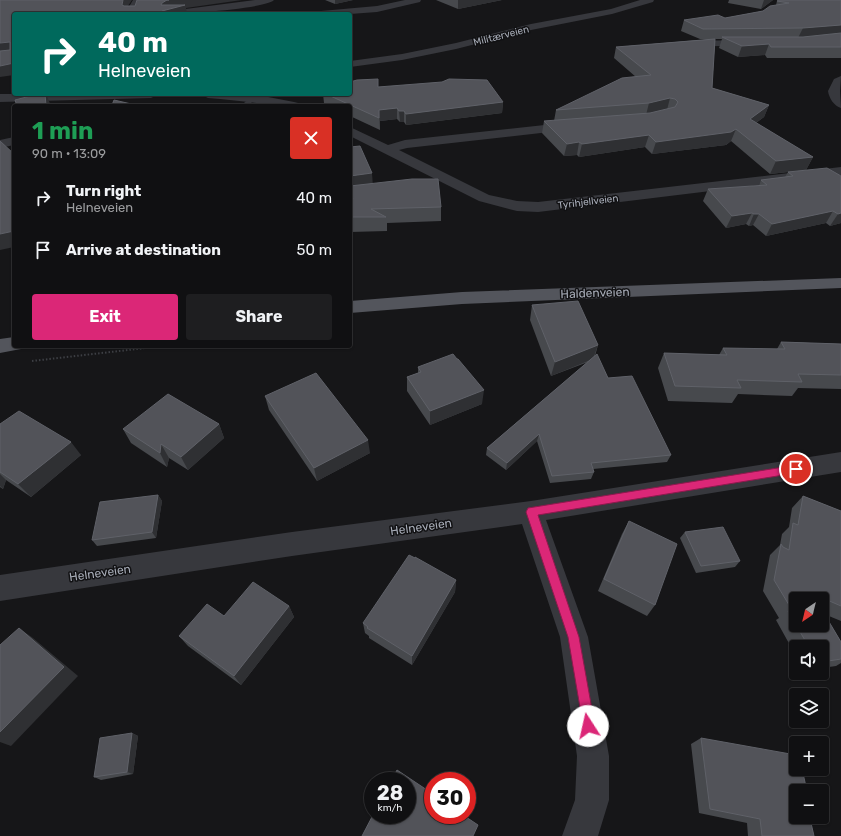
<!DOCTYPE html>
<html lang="en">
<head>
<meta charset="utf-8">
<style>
	:root { --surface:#101012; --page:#1e1e20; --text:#f1f3f6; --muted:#9c9d9f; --line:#303032; --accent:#db2777 }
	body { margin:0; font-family:Rubik,sans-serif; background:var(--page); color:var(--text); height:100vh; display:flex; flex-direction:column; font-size:15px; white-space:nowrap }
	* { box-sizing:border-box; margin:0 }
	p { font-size:13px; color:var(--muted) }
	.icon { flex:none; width:22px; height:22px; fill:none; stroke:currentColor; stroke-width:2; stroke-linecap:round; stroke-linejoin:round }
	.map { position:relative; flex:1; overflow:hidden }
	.side { position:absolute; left:12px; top:104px; width:340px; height:244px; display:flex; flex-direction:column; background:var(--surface); border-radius:4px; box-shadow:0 1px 3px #0004,0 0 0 1px var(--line) }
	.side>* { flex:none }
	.hud { position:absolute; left:12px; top:12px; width:340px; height:84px; border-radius:4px; box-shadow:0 1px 3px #0004,0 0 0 1px var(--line); background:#00695c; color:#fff; overflow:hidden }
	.needle { width:26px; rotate:215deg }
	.tools { position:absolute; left:789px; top:592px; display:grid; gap:8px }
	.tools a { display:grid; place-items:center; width:40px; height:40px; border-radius:4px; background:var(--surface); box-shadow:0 1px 3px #0004,0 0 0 1px var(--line); font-size:20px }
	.speed { position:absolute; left:364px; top:772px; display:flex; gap:8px; font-size:20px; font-weight:700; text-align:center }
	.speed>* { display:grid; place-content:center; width:52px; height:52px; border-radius:50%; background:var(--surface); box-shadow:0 1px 3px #0004,0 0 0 1px var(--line); line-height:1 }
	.speed small { font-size:10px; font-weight:400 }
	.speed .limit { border:6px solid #d22; background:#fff; color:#111 }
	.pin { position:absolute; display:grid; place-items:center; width:34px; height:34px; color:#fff; margin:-17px; border:2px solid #fff; border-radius:50%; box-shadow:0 1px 4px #0007 }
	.me { position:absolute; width:44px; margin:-22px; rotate:350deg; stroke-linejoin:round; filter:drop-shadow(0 0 3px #0008) }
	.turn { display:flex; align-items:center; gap:14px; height:84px; padding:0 20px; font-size:18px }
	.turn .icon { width:52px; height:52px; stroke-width:2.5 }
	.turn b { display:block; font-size:28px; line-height:34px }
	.round { display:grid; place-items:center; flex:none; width:42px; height:42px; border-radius:4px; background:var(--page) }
	.head { display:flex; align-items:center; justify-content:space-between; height:68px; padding:0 20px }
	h1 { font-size:24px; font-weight:700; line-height:30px; color:#1e9e55 }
	.action { display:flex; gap:8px; margin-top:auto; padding:8px 20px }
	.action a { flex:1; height:46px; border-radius:4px; background:var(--accent); color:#fff; font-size:16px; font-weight:700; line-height:46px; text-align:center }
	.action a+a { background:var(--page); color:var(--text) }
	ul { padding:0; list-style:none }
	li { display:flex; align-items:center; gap:12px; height:52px; padding:0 20px }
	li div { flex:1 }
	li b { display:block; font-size:15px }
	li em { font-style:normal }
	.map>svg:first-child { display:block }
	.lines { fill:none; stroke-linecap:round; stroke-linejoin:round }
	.path { stroke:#3d3f44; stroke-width:2; stroke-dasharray:1.5 2; stroke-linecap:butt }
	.lane { fill:#37383d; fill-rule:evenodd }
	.street { fill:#37383d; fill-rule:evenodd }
	.primary { fill:#53555c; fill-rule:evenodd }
	.wall { fill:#47494d; fill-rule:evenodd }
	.shaded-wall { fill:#2f3033 }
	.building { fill:#525359; stroke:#5f6168 }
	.route { fill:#db2777; stroke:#8e194d }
	.labels { text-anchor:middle; stroke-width:3; stroke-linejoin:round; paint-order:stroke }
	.far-street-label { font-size:10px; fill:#a8adb8; stroke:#111113 }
	.street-label { font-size:12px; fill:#a8adb8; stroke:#111113 }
</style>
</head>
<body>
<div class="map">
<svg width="841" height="836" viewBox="0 0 841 836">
	<rect width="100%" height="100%" fill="#161618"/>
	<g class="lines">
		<polyline class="path" points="32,361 163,346"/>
		<polygon class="lane" points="253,96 256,98 248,106 240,106"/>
		<g class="street">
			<polygon points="133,0 141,0 137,10 137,14 127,14 127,10"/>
			<path d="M255,0h19c-9,9 -92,14 -109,14l5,-3z"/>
			<polygon points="405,0 421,0 420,2 377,12 350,14 316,14 321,11 377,6"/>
			<polygon points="640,0 654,0 653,2 612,14 531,30 456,49 402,60 350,67 350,61 402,54 456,43 531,24 611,9"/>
			<polygon points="750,40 754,41 755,43 754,45 684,47 679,44 684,41"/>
			<path d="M841,76l-1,15 1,17c-7,-2 -12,-10 -13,-17l6,-12z"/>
			<polygon points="0,94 157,94 155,96 151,98 0,102"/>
			<path d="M202,94h51l41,8 4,1 2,3c-31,0 -61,-6 -92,-8l-4,-2z"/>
			<polygon points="572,122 576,123 578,126 576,129 407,148 399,150 489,195 517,201 538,202 841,167 841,175 538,212 517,211 479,201 350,136 350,127 388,145 405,140"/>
			<polygon points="14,137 14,145 0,148 0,140"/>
			<polygon points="841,452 841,472 546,520 588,637 609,756 609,800 598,836 562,836 575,800 577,756 560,637 522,524 292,556 0,601 0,575 292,532 531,501"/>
		</g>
		<g class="primary">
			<polygon points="841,278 841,288 462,304 350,313 350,301 462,292"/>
			<polygon points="14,337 14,346 23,346 21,349 0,353 0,339"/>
		</g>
	</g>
	<g class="wall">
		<polygon points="325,0 353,0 335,4"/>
		<polygon points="436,0 502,0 458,9"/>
		<polygon points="729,0 773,0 761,9 728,3"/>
		<polygon points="841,0 841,58 767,58 765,55 738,57 719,48 722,39 715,39 712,88 769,105 764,117 756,123 813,157 806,170 770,174 731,141 726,145 652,154 645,147 579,157 577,155 564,156 542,133 544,121 554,121 556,110 636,77 614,58 616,47 710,39 700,39 681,31 684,20 725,18 763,11 776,5 777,1"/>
		<polygon points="378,87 503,102 502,113 406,125 404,122 400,122 397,119 380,121 380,130 350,116 350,106 330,106 324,103 323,94 350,94"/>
		<polygon points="350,147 373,184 441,207 441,221 387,223 387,231 350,232"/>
		<polygon points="788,172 841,176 841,223 830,226 826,223 766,236 753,225 749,226 746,224 726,228 703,201 708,189 759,186 761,180 785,177"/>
		<polygon points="532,305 598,345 595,356 608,378 671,455 667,462 593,469 594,472 591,479 550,483 537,441 506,470 486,455 487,448 588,362 551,376 530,320"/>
		<polygon points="781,342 841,344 841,389 798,388 792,396 738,394 732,403 668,401 658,368 664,353 719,355 723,348 777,349"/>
		<polygon points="457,359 482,404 430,425 407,391 407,377 418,373 418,367"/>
		<polygon points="265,396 370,453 317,481 269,410"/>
		<polygon points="0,424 81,455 31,497 6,480 3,489 0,487"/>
		<polygon points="219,424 224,438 188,470 169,458 167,467 131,443 123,429"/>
		<polygon points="158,495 162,501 156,538 97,546 92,540"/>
		<path d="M803,496l38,15v110l-17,-7 17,28v21l-5,3 -14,2v-21h-26v9l-20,-36 3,-2 -16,-27 7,-36 10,-10 2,-11 7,-7 3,-19zM796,599h26v26z"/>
		<polygon points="629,521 655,605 647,616 598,591 622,534"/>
		<polygon points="685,532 740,561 735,567 696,573 680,538"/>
		<polygon points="456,580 455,592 412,665 369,638 369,636 365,633 363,623"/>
		<polygon points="289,606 294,617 241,685 188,646 179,636 224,616"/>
		<polygon points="132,733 138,736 133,774 101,780 94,777"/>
		<polygon points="701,738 814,823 811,824 814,836 748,836 747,823 699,813 691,744"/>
	</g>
	<g class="shaded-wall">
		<polygon points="123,0 132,0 126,9 122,5"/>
		<polygon points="167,0 242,0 186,8 187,14 163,14 161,5 162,3"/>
		<polygon points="335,0 353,0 335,4"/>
		<polygon points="458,0 502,0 458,9"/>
		<polygon points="764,0 773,0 761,9"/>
		<polygon points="841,25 841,35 798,38 803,28"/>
		<polygon points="10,42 14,50 0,54 0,43"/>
		<polygon points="769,44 765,55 738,57 742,46"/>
		<polygon points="14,63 14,75 0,77 0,66"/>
		<polygon points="45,94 46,94 51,106 46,106"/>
		<polygon points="670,98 667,110 646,115 649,103"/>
		<polygon points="503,102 502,113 406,125 406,114"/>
		<polygon points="769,105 764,117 744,131 750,119"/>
		<polygon points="397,108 397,119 380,121 380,130 379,110"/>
		<polygon points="399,111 404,111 404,122 400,122"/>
		<polygon points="736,129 731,141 726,145 652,154 656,142"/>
		<polygon points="649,135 645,147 579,157 582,144"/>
		<polygon points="579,142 577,155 564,156 567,144"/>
		<polygon points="813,157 806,170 770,174 776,161"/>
		<polygon points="372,173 373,187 350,189 350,176"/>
		<polygon points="833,211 826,223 766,236 772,224"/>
		<polygon points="752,213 746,224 726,228 732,216"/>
		<polygon points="841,213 841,223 830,226 838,214"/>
		<polygon points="754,214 759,214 753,225 749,226"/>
		<polygon points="14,231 14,247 0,250 0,234"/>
		<polygon points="598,345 593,359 551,376 555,362"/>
		<polygon points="484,390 482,404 430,425 430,411"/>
		<polygon points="219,424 224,438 188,470 181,457"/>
		<polygon points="539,434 537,441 506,470 507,463"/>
		<polygon points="368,440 370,453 317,481 314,468"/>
		<polygon points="71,442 81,455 31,497 18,484"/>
		<polygon points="161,444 169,458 167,467 160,453"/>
		<polygon points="0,474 6,480 3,489 0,486"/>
		<polygon points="158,495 162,501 156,538 152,532"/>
		<polygon points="456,580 455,592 412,665 412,656"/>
		<polygon points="289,606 294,617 241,685 234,676"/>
		<polygon points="19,628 33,638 78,676 11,746 0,742 0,732"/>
		<polygon points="132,733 138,736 133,774 127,772"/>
	</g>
	<g class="building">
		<polygon points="0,0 123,0 122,5 124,6 135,6 137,0 169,0 167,0 162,3 161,5 185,5 162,11 180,14 14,14 14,63 0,66 0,51 10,50 10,42 0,43"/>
		<polygon points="779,0 841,0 841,25 803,28 703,29 684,20 718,15 725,18 763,11 770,6 789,3 777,1"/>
		<polygon points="841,33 841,47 771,47 769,44 742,46 722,37 803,37"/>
		<polygon points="715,39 712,88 769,105 750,119 813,157 776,161 736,129 731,132 656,142 649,135 582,144 579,142 567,144 544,121 650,113 675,107 678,102 675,99 670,98 649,103 556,110 622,78 651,75 616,47"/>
		<polygon points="378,79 378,87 442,82 449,79 487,80 503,102 406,114 404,111 399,111 397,108 379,110 379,118 326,94 350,94 350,82 357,80"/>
		<polygon points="38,94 45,94 46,106 17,106 15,100"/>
		<polygon points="114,100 140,106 114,106 112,105"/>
		<polygon points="0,141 14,154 14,231 0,234"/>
		<polygon points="360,146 372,173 350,176 350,147"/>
		<polygon points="827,168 841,176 841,213 838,214 833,211 772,224 759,214 754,214 752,213 732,216 708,189 767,185 761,180 793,176 788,172"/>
		<polygon points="412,179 438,179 441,207 371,209 386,217 350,217 350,198 353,199 350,192 350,186"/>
		<polygon points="578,301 598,345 555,362 532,305"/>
		<polygon points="781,342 841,344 841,375 798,374 802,382 737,380 741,388 675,386 664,353 727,355 723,348 785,349"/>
		<polygon points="453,354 457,359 458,359 484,390 430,411 407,377 421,372 418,367"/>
		<polygon points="597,354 608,378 632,376 671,455 591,463 594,472 552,476 539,434 507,463 487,448"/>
		<polygon points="316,373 368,440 314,468 265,396"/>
		<polygon points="168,394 219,424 181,457 161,444 160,453 123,429"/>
		<polygon points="19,411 71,442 18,484 0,472 0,424"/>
		<polygon points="158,495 152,532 92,540 100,502"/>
		<polygon points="803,496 841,511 841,606 811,593 815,599 796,599 796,625 788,611 792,610 774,580 781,544 783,547 789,550 793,523 798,525"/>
		<polygon points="629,521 677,544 655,605 604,579"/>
		<polygon points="723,527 740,561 701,566 685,532"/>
		<polygon points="409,555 415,558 415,557 456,580 412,656 367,628 368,627 363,623"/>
		<polygon points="253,582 289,606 234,676 179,636 207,604 224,616"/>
		<polygon points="822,610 841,642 841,659 822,662 822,647 809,647 796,625 822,625"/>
		<polygon points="19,628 64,667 0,732 0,645"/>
		<polygon points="132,733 127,772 94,777 100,738"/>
		<polygon points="701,738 796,755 796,769 802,769 807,791 796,791 796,817 813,817 814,823 811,823 814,836 762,836 760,819 710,809"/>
		<polygon points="397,770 433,794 433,815 463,815 478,825 473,836 362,836 373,815 407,815 407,781 391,781"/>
	</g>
	<polygon class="route" points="796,465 800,466 801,469 800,472 796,473 538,515 579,637 595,726 593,731 588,733 584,731 568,637 526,512 528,508"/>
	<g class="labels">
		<g class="far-street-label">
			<text transform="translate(501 35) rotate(-14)" y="4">Militærveien</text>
			<text transform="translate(588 201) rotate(-7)" y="4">Tyrihjellveien</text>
		</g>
		<g class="street-label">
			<text transform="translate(595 293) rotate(-2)" y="4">Haldenveien</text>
			<text transform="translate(421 527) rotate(-8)" y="4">Helneveien</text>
			<text transform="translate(100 573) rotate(-8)" y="4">Helneveien</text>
		</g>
	</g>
</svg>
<div class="tools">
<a><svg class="needle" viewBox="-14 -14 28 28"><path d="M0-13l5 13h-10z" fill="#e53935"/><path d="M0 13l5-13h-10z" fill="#9c9d9f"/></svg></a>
<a><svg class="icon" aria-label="sound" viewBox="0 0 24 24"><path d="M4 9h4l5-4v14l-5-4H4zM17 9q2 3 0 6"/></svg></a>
<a><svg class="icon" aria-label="layers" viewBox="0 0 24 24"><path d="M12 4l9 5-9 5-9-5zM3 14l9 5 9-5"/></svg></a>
<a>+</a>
<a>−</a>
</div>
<div class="speed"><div>28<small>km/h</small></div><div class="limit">30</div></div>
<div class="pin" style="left:796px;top:469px;background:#d93025"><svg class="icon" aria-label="arrive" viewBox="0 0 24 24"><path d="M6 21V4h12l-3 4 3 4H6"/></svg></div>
<svg class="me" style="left:588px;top:726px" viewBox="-20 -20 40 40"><circle r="19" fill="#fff"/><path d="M0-13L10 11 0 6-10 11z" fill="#db2777"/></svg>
<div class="hud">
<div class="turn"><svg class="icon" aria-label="right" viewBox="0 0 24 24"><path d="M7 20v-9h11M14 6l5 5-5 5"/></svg><div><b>40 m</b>Helneveien</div></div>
</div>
<section class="side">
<div class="head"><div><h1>1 min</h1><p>90 m · 13:09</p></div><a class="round" style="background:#d93025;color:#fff"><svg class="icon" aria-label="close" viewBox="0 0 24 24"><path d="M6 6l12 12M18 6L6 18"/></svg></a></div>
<ul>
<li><svg class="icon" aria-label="right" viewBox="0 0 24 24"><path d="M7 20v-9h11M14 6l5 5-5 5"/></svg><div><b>Turn right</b><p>Helneveien</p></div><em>40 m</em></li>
<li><svg class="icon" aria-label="arrive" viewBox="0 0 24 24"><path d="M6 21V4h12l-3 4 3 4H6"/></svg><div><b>Arrive at destination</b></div><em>50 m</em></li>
</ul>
<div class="action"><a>Exit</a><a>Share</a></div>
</section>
</div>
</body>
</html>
